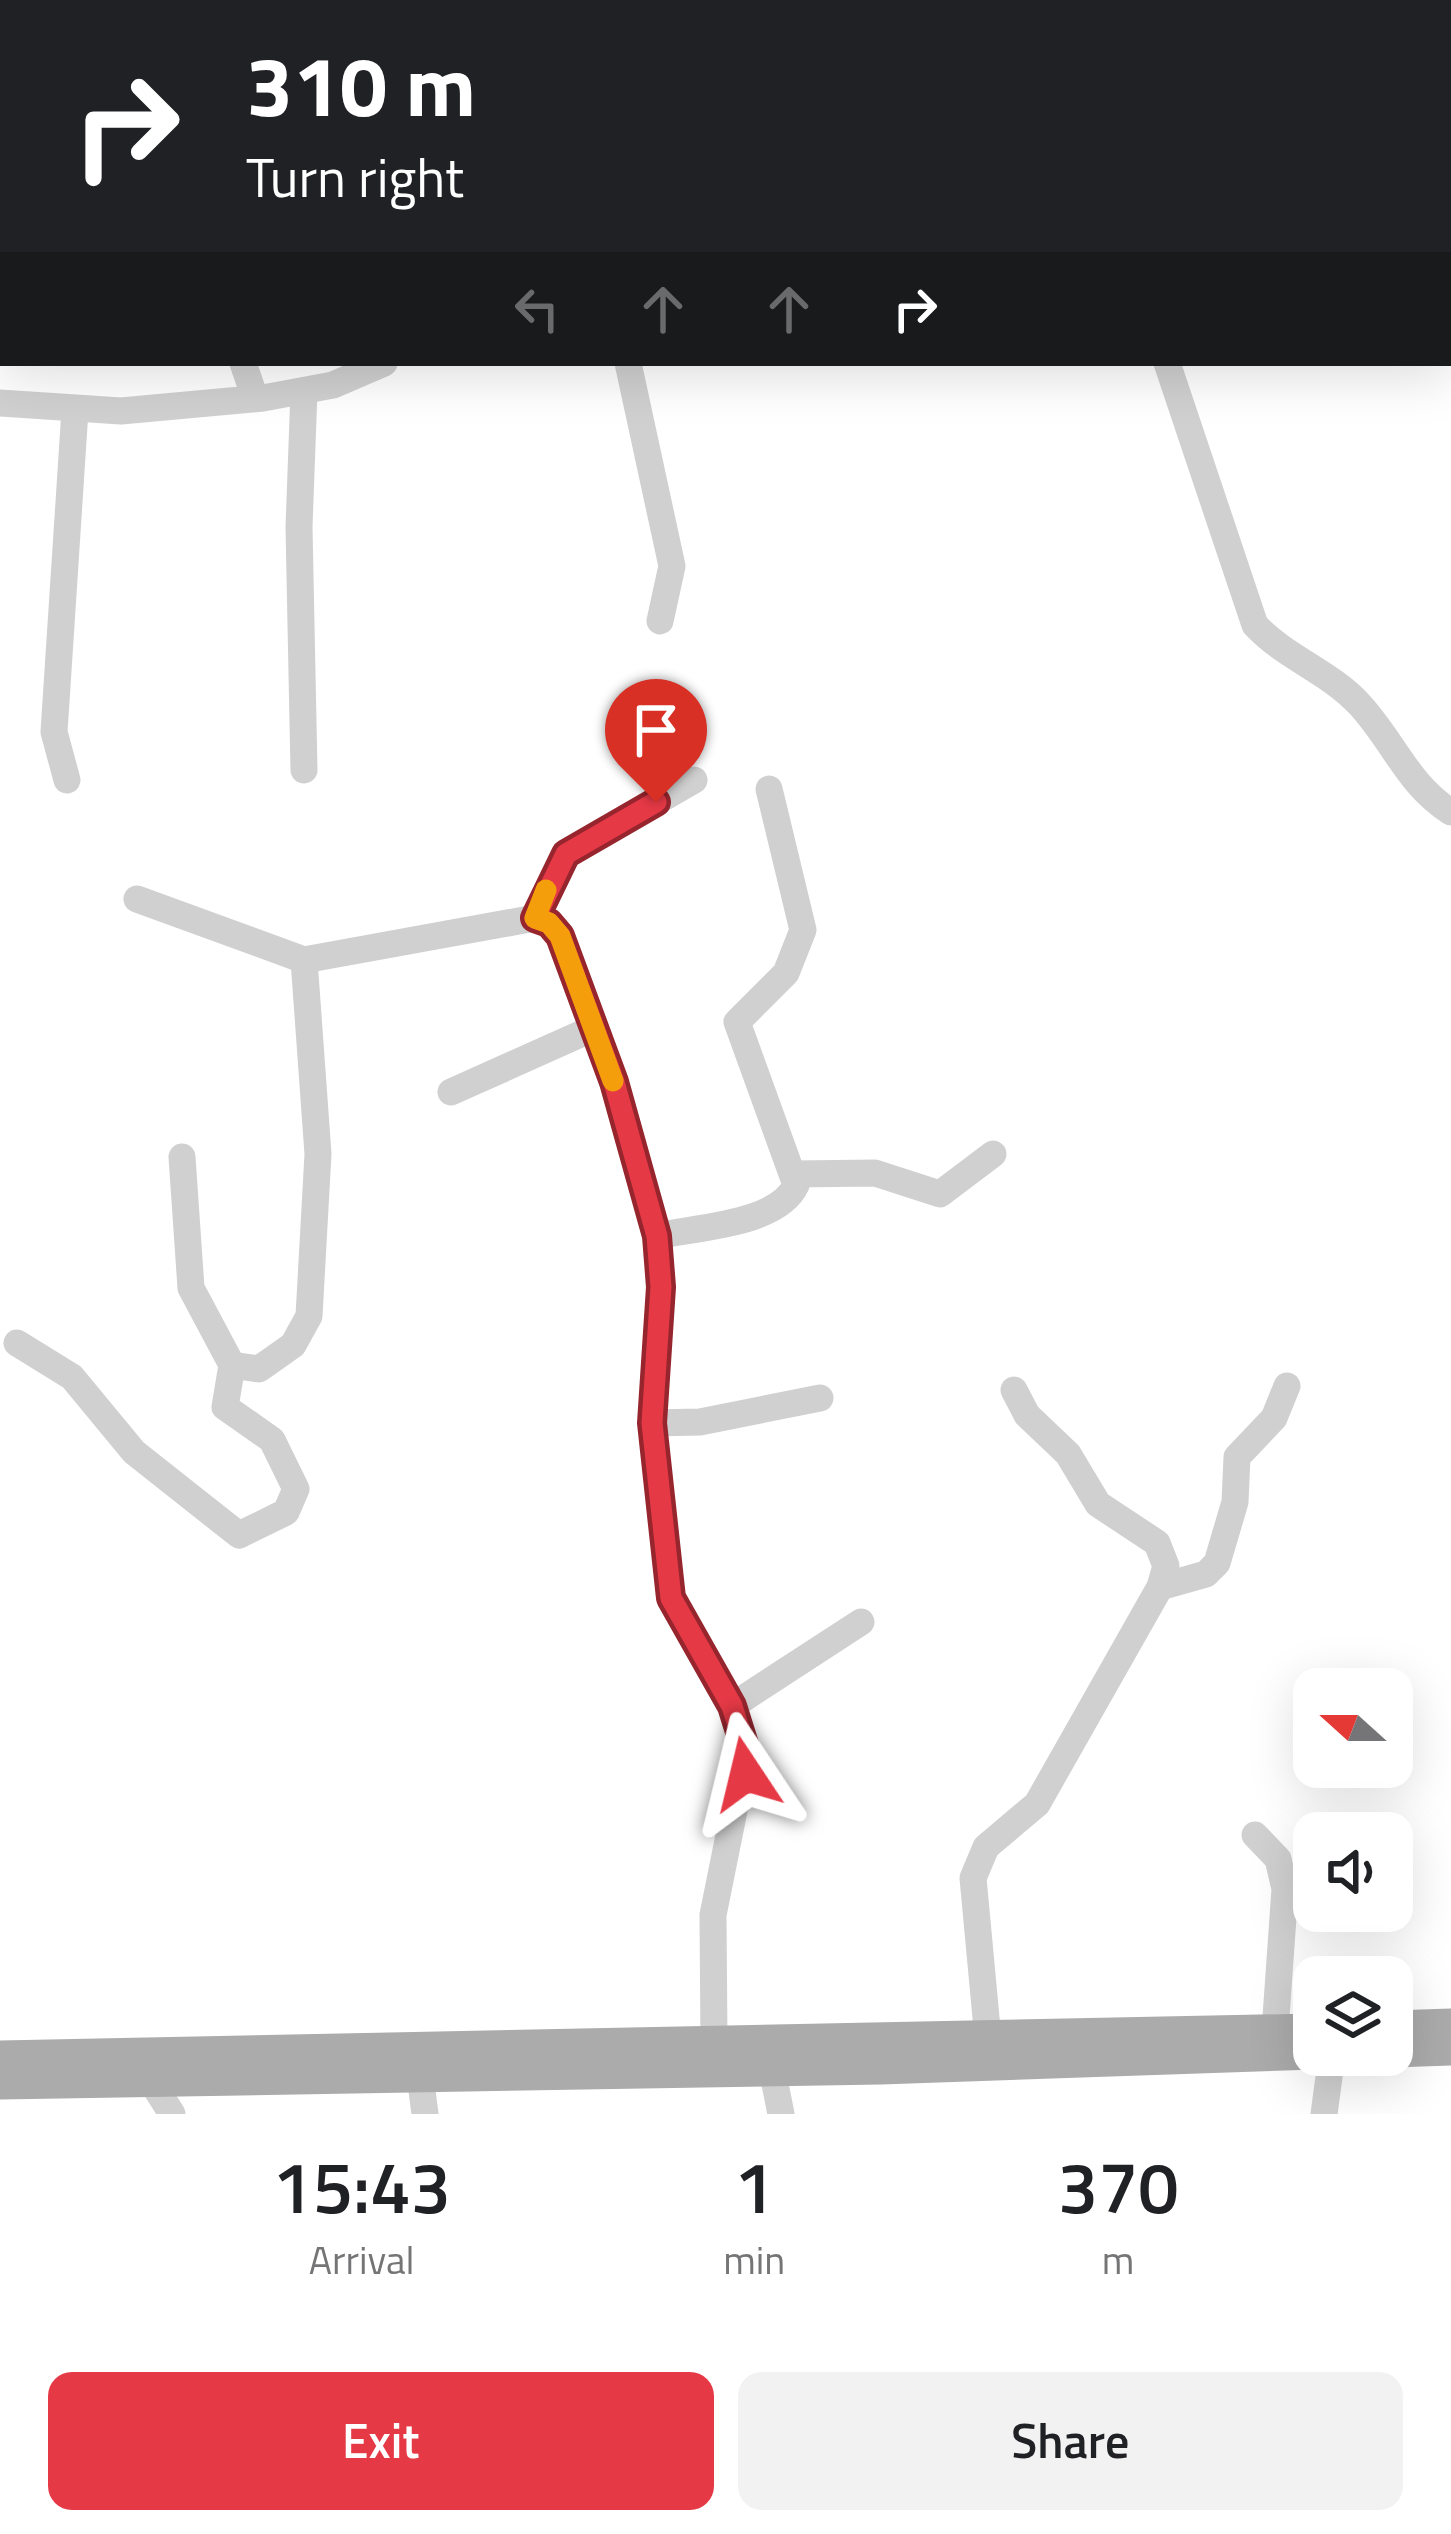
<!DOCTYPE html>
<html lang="en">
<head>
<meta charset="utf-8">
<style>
	:root { --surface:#fff; --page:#f2f2f2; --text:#202124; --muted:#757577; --accent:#e63946 }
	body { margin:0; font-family:"Titillium Web",sans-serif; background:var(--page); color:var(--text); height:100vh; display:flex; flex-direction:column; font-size:45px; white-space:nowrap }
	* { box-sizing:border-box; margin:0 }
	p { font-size:39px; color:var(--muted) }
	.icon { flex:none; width:66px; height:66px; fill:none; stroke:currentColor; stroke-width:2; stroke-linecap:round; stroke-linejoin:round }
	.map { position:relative; height:2114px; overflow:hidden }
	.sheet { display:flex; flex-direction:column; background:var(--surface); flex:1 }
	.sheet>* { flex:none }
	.top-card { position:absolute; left:0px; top:0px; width:1452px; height:366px; box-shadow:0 12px 48px #0002; background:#202124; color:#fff; overflow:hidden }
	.needle { width:78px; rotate:291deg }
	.tools { position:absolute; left:1293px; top:1668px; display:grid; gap:24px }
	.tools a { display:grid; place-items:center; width:120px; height:120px; border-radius:24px; background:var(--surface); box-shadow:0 12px 48px #0002; font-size:60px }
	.pin { position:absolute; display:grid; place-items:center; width:102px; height:102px; color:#fff; margin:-123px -51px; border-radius:50% 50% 50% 0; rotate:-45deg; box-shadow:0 0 12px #0007 }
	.pin .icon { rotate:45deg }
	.me { position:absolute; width:132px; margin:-66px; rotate:350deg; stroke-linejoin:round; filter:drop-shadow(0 0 9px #0008) }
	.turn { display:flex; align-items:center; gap:42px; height:252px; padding:0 48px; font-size:54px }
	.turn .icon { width:156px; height:156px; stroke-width:2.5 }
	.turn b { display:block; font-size:84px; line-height:102px }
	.lanes { display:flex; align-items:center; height:114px; padding:0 48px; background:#0003; justify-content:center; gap:60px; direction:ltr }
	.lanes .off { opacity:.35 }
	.eta { display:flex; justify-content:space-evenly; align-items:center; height:204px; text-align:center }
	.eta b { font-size:72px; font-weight:600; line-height:84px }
	.button { display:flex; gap:24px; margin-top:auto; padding:24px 48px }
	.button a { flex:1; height:138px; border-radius:24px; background:var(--accent); color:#fff; font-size:48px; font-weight:600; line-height:138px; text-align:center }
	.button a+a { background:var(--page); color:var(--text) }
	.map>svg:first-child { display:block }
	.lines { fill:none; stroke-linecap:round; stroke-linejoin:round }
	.minor { stroke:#d0d0d0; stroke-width:27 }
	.major { stroke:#ababab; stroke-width:33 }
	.route-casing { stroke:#96252e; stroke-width:30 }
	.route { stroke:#e63946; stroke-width:21 }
	.slow { stroke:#f59e0b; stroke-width:21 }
</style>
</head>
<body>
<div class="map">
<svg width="1451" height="2114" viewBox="0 0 1451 2114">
	<rect width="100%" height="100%" fill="#fff"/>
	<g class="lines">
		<g class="minor">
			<polyline points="575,0 580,3"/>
			<polyline points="1199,0 1200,3"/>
			<polyline points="99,3 99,0"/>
			<polyline points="1373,3 1374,0"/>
			<polyline points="1449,134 1451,136"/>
			<polyline points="243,363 255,398"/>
			<polyline points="628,363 672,566 660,621"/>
			<path d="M1167,363l88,262c31,33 75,47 105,80 34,37 48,80 91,107"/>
			<polyline points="0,403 121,411 263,398 333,385 384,363"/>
			<polyline points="304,770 299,527 304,391"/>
			<polyline points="67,780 54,732 75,410"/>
			<polyline points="137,899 304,960 535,918 549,923 560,936 614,1082 657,1236 660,1287 652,1423 671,1598 732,1706 746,1751 713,1915 714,2042"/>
			<polyline points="535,918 566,854 694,780"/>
			<polyline points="451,1092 594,1028"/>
			<polyline points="182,1157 191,1288 232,1365 259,1369 293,1345 309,1316 318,1154 304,960"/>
			<polyline points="795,1174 875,1173 940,1194 993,1154"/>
			<path d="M657,1236c39,-9 120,-11 139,-51l-59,-163 49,-49 17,-43 -34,-141"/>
			<polyline points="17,1343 72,1377 134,1452 239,1535 286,1512 296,1489 272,1440 225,1407 232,1365"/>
			<polyline points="652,1423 700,1422 820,1398"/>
			<polyline points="1160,1587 1206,1574 1217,1563 1235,1502 1237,1457 1274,1418 1287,1386"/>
			<polyline points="732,1706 861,1622"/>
			<polyline points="1255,1835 1278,1859 1285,1889 1275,2031"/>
			<polyline points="988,2039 973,1878 986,1847 1037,1804 1160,1587 1166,1566 1157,1543 1098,1504 1068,1454 1027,1415 1014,1390"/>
			<polyline points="772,2069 781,2114"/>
			<polyline points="420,2075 425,2114"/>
			<polyline points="150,2079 172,2114"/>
			<polyline points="1324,2114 1332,2055"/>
		</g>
		<g class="major">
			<polyline points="1392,2027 1451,2025"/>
			<polyline points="1392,2051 1451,2049"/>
			<polyline points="0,2057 1314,2030"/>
			<polyline points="0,2083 881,2068 1314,2053"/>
		</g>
	</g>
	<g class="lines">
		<defs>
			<polyline id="route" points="656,802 566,854 535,918 549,923 560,936 614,1082 657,1236 661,1287 652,1423 671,1598 732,1706 746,1751 746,1774"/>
		</defs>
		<use href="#route" class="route-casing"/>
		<use href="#route" class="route"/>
		<polyline class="slow" points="546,890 535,918 549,923 560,936 613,1081"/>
	</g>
</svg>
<div class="tools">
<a><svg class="needle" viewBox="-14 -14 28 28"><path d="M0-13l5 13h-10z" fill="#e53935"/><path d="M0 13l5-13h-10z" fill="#757577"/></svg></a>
<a><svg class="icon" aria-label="sound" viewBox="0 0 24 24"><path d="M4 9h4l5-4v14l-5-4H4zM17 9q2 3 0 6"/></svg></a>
<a><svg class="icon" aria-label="layers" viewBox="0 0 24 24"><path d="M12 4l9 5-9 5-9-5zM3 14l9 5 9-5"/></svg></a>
</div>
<div class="pin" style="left:656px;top:802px;background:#d93025"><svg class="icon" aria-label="arrive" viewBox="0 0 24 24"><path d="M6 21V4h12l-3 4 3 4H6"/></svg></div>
<svg class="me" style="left:746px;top:1774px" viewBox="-20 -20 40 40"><path d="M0-17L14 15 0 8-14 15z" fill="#e63946" stroke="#fff" stroke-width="4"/></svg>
<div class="top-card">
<div class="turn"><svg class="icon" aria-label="right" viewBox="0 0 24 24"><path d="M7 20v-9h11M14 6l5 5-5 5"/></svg><div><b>310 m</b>Turn right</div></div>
<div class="lanes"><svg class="icon off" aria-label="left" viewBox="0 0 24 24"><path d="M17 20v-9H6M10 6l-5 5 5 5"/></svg><svg class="icon off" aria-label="ahead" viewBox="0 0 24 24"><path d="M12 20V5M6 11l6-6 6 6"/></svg><svg class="icon off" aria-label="ahead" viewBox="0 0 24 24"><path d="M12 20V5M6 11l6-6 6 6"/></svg><svg class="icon" aria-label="right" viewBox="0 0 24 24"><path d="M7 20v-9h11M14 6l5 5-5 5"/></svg></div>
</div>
</div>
<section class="sheet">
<div class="eta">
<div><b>15:43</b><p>Arrival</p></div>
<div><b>1</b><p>min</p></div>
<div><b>370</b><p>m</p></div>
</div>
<div class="button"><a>Exit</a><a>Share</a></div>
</section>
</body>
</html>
